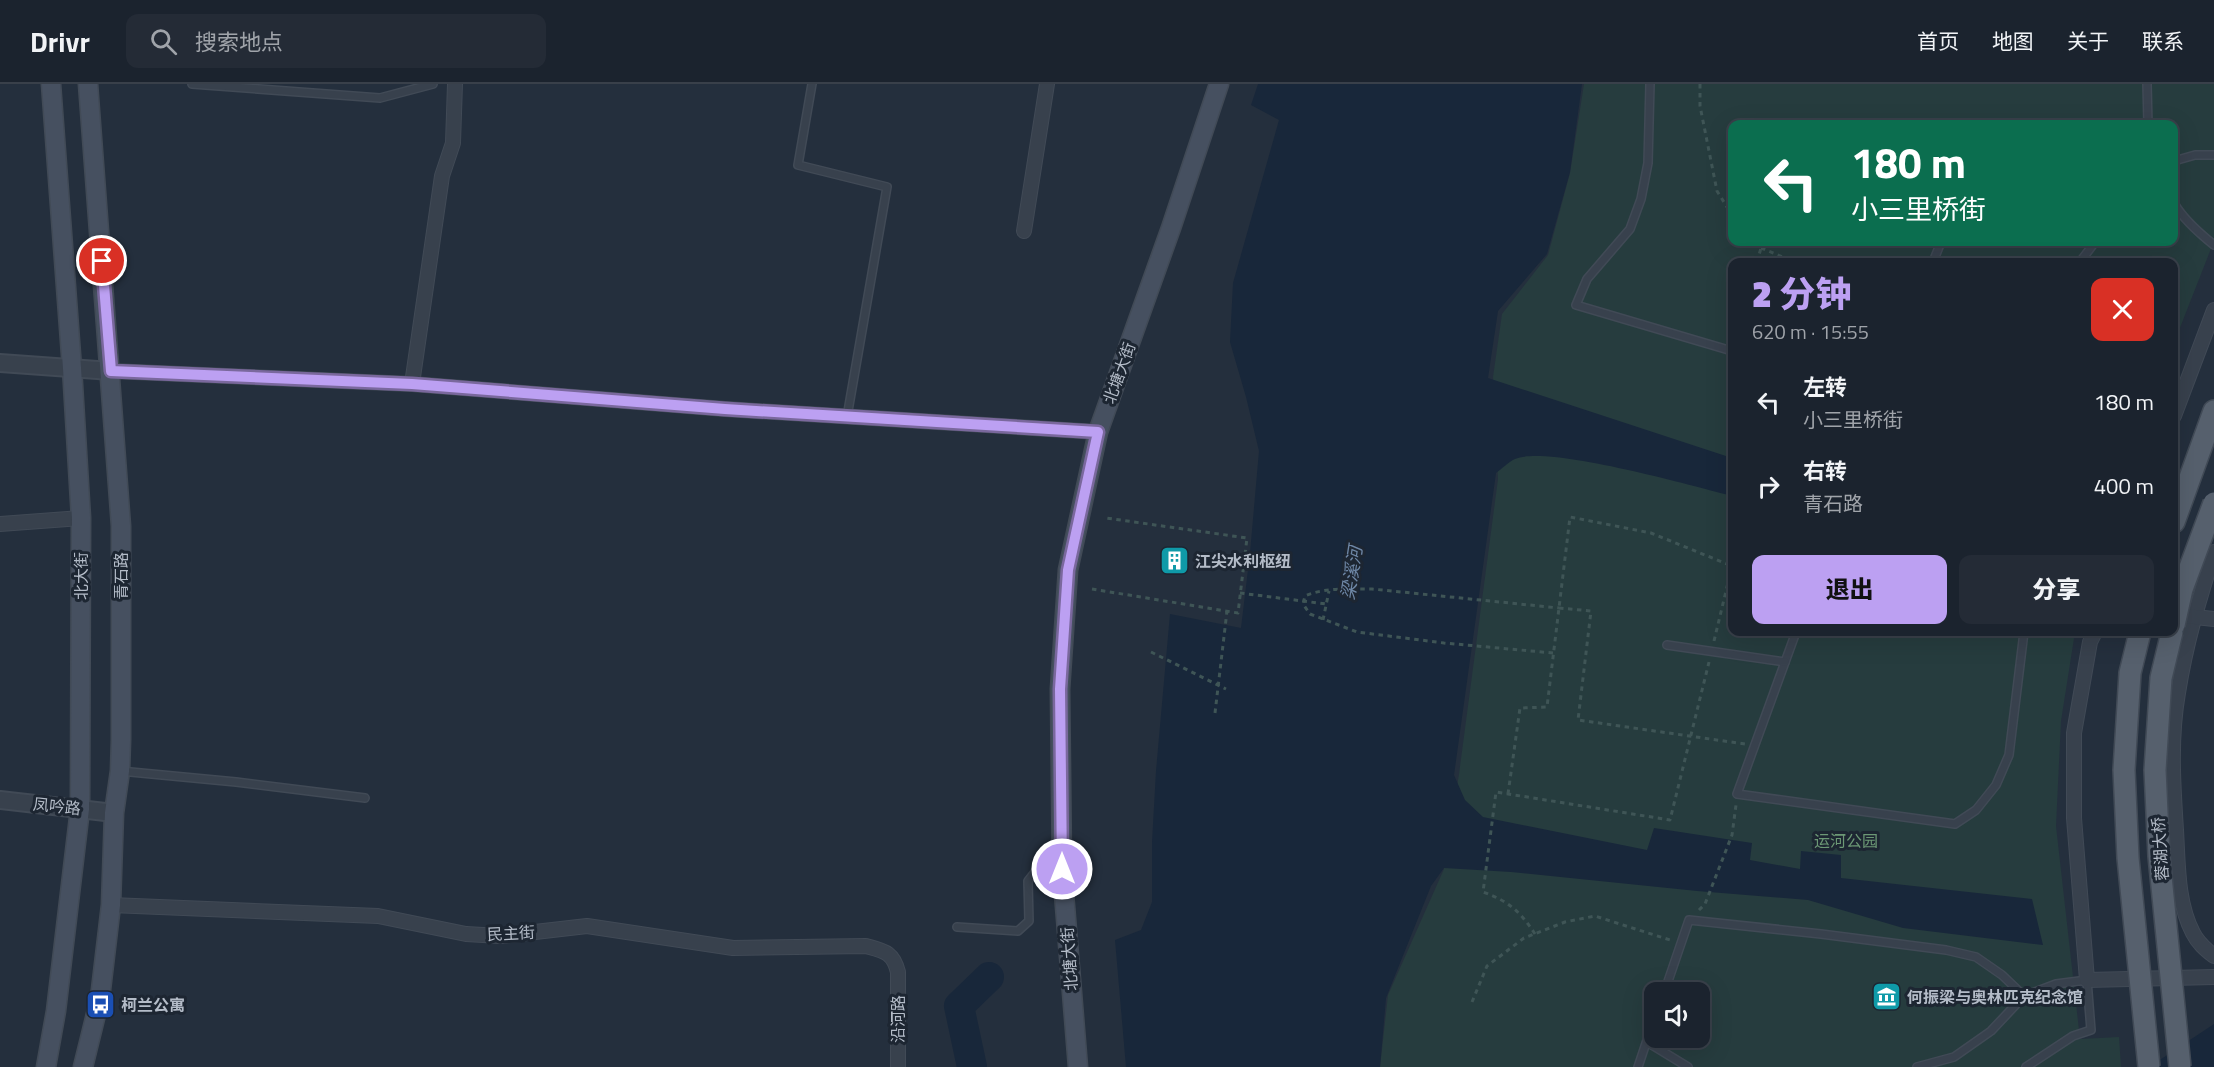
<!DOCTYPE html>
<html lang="zh">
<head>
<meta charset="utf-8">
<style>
	:root { --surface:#1b232e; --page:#242b36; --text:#f1f3f6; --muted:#a0a4aa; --line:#39404a; --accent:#bca0f2 }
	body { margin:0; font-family:"Titillium Web","Noto Sans SC",sans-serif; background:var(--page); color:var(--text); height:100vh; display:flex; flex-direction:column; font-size:22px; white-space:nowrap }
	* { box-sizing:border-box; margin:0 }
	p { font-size:20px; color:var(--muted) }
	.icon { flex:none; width:33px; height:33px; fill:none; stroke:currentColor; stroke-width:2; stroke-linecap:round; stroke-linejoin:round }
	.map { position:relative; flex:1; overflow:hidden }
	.details { position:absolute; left:1728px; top:174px; width:450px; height:378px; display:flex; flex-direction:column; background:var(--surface); border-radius:12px; box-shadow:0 6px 24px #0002,0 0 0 2px var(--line) }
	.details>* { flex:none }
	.guide { position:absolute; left:1728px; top:36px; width:450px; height:126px; border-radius:12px; box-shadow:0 6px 24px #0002,0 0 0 2px var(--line); background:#0b6e4f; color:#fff; overflow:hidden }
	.tools { position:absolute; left:1644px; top:898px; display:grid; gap:12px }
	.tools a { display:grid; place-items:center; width:66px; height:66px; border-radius:12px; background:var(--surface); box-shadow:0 6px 24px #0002,0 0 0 2px var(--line); font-size:30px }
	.pin { position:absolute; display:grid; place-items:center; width:51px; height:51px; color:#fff; margin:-26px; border:3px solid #fff; border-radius:50%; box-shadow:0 2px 6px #0007 }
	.me { position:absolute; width:66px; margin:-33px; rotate:0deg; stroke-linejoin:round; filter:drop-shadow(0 0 4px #0008) }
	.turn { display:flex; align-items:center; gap:21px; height:126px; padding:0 24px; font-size:27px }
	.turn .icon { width:78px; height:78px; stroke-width:2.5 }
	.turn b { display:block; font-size:42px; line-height:51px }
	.round { display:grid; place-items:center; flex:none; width:63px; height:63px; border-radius:12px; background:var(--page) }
	.head { display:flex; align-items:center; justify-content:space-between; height:102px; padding:0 24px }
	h1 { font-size:36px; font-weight:800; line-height:45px; color:var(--accent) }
	.cta { display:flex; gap:12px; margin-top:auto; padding:12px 24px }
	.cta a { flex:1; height:69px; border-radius:12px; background:var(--accent); color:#111; font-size:24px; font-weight:800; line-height:69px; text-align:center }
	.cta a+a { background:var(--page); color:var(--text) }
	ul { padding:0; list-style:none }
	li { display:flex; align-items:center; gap:18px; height:84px; padding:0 24px }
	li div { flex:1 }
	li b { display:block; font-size:22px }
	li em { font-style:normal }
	header { display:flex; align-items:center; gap:36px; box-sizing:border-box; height:84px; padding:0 30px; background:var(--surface); border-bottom:2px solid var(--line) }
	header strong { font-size:28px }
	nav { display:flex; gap:33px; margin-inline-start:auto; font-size:21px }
	.search { width:420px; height:54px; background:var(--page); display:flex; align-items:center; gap:15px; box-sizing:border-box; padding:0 21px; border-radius:12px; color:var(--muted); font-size:22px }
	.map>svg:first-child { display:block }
	.green { fill:#263c3e; fill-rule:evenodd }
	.water { fill:#18273a }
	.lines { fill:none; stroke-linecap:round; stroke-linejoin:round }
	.river { stroke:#18273a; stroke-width:30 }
	.service-casing { stroke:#414a56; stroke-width:10 }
	.minor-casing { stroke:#414a56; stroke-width:16 }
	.tertiary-casing { stroke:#414a56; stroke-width:20 }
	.secondary-casing { stroke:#414a56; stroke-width:21 }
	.primary-casing { stroke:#414a56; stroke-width:24 }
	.path { stroke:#3f5556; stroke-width:3; stroke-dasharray:4.5 4.5; stroke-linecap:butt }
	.service { stroke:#38414d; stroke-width:7 }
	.minor { stroke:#38414d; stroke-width:14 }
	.tertiary { stroke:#38414d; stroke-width:16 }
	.secondary { stroke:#465060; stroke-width:18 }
	.primary { stroke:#56606d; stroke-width:21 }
	.primary-bridge-casing { stroke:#414a56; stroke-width:24; stroke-linecap:butt }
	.path-bridge { stroke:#3f5556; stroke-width:3; stroke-dasharray:4.5 4.5; stroke-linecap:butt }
	.primary-bridge { stroke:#56606d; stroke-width:21 }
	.route-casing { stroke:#7a689d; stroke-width:15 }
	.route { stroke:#bca0f2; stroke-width:10 }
	.labels { text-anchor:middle; stroke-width:6; stroke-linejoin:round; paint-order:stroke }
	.street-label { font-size:16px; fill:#b4bcc8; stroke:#1d2632 }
	.poi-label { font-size:16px; font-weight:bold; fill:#b4bcc8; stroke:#1d2632; text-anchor:start }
	.park-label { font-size:16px; fill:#6c9875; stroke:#1d2632 }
	.water-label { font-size:18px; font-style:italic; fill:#6e87a6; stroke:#1d2632 }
</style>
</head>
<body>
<header>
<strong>Drivr</strong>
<div class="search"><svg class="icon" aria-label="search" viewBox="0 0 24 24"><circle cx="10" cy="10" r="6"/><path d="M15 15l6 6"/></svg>搜索地点</div>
<nav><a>首页</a><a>地图</a><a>关于</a><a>联系</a></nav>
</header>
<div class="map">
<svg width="2214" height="983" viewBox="0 0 2214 983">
	<rect width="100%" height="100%" fill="#242f3d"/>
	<path class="green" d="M1584,0h630v157l-40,102v-81h-442v370h343l-14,89 -5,105 24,213 39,-2 2,30h-741l8,-72 56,-126 15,-95 39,-295 -5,-102 9,-63 46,-59 22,-82zM1732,40h442v118h-442zM1654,909h46v45h-46z"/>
	<g class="water">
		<path d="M1258,0h324l-12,88 -23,82 -49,57 -10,67 244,80v38c-40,-10 -184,-51 -217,-37 -7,3 -13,10 -19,14l-42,302 11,25 18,17 164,33 7,-22 98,15 -2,17 50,9 1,-18 40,4v23l191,21 11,46 -140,-17 -95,-28 -111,-9 -186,-19 -67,-4 -13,18 -45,112 -6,69h-254l-11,-127 26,-10 11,-28v-60l4,-71 14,-157 71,14 9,-75 9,-102 -13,-54 -16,-55 3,-59 46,-163 -28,-15z"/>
		<polygon points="2214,940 2214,983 2149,983"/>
	</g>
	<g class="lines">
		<polyline class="river" points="972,983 959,922 989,893"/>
		<defs>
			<g id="service">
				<polyline points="192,0 380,14 433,0"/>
				<polyline points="812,0 798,81 887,103 847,333"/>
				<polyline points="1650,0 1648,79 1641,115 1630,145 1587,195 1576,221 1732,267"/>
				<polyline points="2147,0 2148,40"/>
				<polyline points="2174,77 2195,71 2214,71"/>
				<path d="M2174,119c9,16 25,30 40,42"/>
				<polyline points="1933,178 1941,158"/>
				<polyline points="2080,178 2095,158"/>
				<polyline points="1796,548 1737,710 1955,740 1976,726 1996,701 2009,671 2024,548"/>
				<polyline points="1667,561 1785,578"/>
				<polyline points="120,687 236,698 365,714"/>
				<polyline points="957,843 1018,847 1029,837 1028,797 1035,788 1060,785"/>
				<polyline points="1664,909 1689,836 1821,850 1946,866 1976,873 2002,891 2024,912"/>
				<polyline points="1647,958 1688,983"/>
				<polyline points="1638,983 1654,935"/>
				<polyline points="1917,983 1954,973 1991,947 2024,912 2056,900 2087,896 2091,946 2073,952 2026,983"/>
			</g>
			<g id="minor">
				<polyline points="1024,147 1047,0"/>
				<polyline points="111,287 412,300 725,325 1098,348"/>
				<polyline points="412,300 442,92 453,59 455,0"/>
				<polyline points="2174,332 2214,226"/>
				<polyline points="0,440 81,434"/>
				<path d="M2214,468c-15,48 -28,90 -36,141 -8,45 -5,91 -2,137 2,33 1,73 17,103 5,10 12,16 21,23"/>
				<polyline points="2186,532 2214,535"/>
				<polyline points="2095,548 2090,558 2074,649 2074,734 2087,896 2214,893"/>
				<path d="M111,821l267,11 88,18 34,2 87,-10 146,22 133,-2c18,5 27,6 32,26v95"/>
			</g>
			<g id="tertiary">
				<polyline points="0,279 111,287"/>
				<polyline points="0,716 114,729"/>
			</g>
			<g id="secondary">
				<polyline points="46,983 56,927 80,725 81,434 72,284 51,0"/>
				<polyline points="83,983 100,914 111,821 114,729 120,687 121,656 121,442 88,0"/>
				<polyline points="1078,983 1062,785 1060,605 1068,486 1098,348 1171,144 1219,0"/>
			</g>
			<polyline id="primary" points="2174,438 2214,327"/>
		</defs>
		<use href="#service" class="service-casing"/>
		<use href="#minor" class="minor-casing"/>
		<use href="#tertiary" class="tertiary-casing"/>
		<use href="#secondary" class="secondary-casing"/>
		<use href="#primary" class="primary-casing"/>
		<g class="path">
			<polyline points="1700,0 1700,22 1717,107 1732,131"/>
			<polyline points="1756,158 1761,164 1757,178"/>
			<polyline points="1761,164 1795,178"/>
			<polyline points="1092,505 1238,529 1247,454 1106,434"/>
			<polyline points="1240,509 1326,520"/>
			<polyline points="1559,524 1591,527 1578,636 1745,660"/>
			<polyline points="1323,536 1329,507"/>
			<polyline points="1714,557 1732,482"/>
			<polyline points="1151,568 1226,605"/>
			<polyline points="1215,629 1227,527"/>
			<polyline points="1508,710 1520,624 1547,623 1570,433 1651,449 1732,482"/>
			<polyline points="1699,826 1705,820 1732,751 1736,721"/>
			<path d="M1535,850c-15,-23 -27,-33 -52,-42l13,-100 174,28 39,-158"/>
			<polyline points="1472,918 1487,882 1524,854 1565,838 1595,832 1670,856"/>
		</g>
		<use href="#service" class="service"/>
		<use href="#minor" class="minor"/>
		<use href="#tertiary" class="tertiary"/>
		<use href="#secondary" class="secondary"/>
		<use href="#primary" class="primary"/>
		<defs>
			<g id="primary-bridge">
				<polyline points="2174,541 2182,505 2214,419"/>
				<polyline points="2140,548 2130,589 2124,686 2128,774 2149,983"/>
				<polyline points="2172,548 2161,594 2155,686 2159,772 2180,983"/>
			</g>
		</defs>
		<use href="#primary-bridge" class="primary-bridge-casing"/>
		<path class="path-bridge" d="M1553,569l-109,-10 -87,-11 -47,-18 -7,-10 2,-8c21,-9 45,-7 67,-7l187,19"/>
		<use href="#primary-bridge" class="primary-bridge"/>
	</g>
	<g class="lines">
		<defs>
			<polyline id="route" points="102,177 111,287 412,300 725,325 1098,348 1068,486 1060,605 1062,785"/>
		</defs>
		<use href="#route" class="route-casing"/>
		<use href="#route" class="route"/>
	</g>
	<defs>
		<symbol id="building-square" viewBox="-11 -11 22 22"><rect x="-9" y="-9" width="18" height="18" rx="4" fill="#0f9aa8" stroke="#1d2632"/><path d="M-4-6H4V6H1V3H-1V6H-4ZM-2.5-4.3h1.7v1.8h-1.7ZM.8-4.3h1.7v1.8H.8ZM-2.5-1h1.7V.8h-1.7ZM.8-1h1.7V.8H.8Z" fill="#fff"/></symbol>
		<symbol id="museum-square" viewBox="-11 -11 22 22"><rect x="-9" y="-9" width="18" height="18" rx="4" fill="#0f9aa8" stroke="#1d2632"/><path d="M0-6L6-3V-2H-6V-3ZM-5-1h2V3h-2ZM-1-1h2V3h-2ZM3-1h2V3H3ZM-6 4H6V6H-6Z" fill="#fff"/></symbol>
		<symbol id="bus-square" viewBox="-11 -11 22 22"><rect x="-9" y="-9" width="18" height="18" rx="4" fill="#1a4fb4" stroke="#1d2632"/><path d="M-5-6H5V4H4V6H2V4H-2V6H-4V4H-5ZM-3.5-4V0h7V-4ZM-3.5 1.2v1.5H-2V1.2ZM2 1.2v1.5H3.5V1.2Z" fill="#fff"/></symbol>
	</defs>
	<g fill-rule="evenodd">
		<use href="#building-square" x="1158" y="460" width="33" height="33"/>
		<use href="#museum-square" x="1870" y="896" width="33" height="33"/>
		<use href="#bus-square" x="84" y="904" width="33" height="33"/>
	</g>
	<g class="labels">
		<g class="street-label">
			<text transform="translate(1119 289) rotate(-70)" y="6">北塘大街</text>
			<text transform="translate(81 492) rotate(-90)" y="6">北大街</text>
			<text transform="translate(121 492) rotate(-90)" y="6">青石路</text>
			<text transform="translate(57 722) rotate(6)" y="6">凤吟路</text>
			<text transform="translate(2160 765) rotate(-94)" y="6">蓉湖大桥</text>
			<text transform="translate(511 849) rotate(-3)" y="6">民主街</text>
			<text transform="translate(1069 875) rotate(-94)" y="6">北塘大街</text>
			<text transform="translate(898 935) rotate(-90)" y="6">沿河路</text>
		</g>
		<g class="poi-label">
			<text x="1195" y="483">江尖水利枢纽</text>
			<text x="1907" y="919">何振梁与奥林匹克纪念馆</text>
			<text x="121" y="927">柯兰公寓</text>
		</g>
		<g class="park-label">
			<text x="1846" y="763">运河公园</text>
		</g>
		<g class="water-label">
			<text transform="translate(1352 489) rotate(-81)" y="6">梁溪河</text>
		</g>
	</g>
</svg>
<div class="tools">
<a><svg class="icon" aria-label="sound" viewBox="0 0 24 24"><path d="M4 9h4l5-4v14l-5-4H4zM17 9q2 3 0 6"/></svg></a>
</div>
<div class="pin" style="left:102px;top:177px;background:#d93025"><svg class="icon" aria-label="arrive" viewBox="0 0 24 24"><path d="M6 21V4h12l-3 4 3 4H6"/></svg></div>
<svg class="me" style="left:1062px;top:785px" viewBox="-20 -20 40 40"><circle r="17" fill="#bca0f2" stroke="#fff" stroke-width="3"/><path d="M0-11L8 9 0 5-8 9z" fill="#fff"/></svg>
<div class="guide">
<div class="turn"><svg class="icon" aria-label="left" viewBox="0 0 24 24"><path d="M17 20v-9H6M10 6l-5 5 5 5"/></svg><div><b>180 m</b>小三里桥街</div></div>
</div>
<section class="details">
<div class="head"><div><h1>2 分钟</h1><p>620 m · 15:55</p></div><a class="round" style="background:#d93025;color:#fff"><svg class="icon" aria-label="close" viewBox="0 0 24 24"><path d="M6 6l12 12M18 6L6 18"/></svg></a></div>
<ul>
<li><svg class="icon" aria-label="left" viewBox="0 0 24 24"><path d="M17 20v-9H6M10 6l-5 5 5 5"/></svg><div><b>左转</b><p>小三里桥街</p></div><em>180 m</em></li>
<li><svg class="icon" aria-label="right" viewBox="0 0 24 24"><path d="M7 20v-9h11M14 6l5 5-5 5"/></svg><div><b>右转</b><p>青石路</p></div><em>400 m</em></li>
</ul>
<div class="cta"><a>退出</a><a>分享</a></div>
</section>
</div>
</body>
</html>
